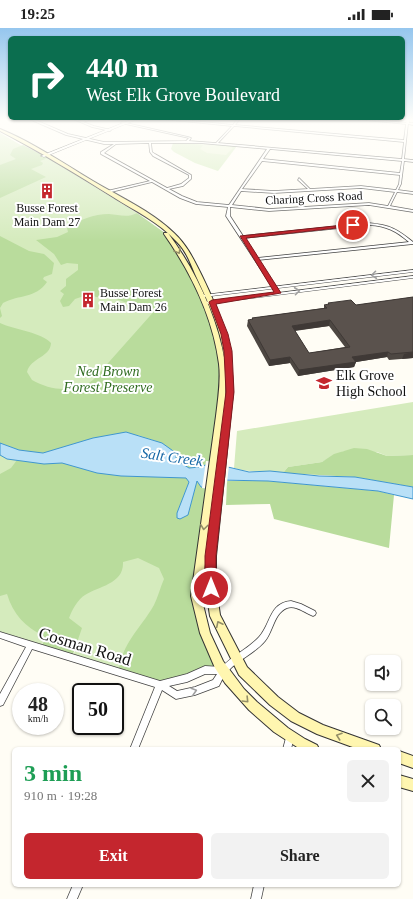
<!DOCTYPE html>
<html lang="en">
<head>
<meta charset="utf-8">
<style>
	:root { --surface:#fff; --page:#f2f2f2; --text:#222; --muted:#767676; --accent:#c4262e }
	body { margin:0; font-family:"Times New Roman",serif; background:var(--page); color:var(--text); height:100vh; display:flex; flex-direction:column; font-size:15px; white-space:nowrap }
	* { box-sizing:border-box; margin:0 }
	p { font-size:13px; color:var(--muted) }
	.icon { flex:none; width:22px; height:22px; fill:none; stroke:currentColor; stroke-width:2; stroke-linecap:round; stroke-linejoin:round }
	.map { position:relative; flex:1; overflow:hidden }
	.panel { position:absolute; left:12px; top:719px; width:389px; height:140px; display:flex; flex-direction:column; background:var(--surface); border-radius:6px; box-shadow:0 1px 3px #0004 }
	.panel>* { flex:none }
	.hud { position:absolute; left:8px; top:8px; width:397px; height:84px; border-radius:6px; box-shadow:0 1px 3px #0004; background:#0b6e4f; color:#fff; overflow:hidden }
	.tools { position:absolute; left:365px; top:627px; display:grid; gap:8px }
	.tools a { display:grid; place-items:center; width:36px; height:36px; border-radius:6px; background:var(--surface); box-shadow:0 1px 3px #0004; font-size:20px }
	.speed { position:absolute; left:12px; top:655px; display:flex; gap:8px; font-size:20px; font-weight:700; text-align:center }
	.speed>* { display:grid; place-content:center; width:52px; height:52px; border-radius:50%; background:var(--surface); box-shadow:0 1px 3px #0004; line-height:1 }
	.speed small { font-size:10px; font-weight:400 }
	.speed .limit { border:2px solid #111; border-radius:6px; background:#fff; color:#111 }
	.pin { position:absolute; display:grid; place-items:center; width:34px; height:34px; color:#fff; margin:-17px; border:2px solid #fff; border-radius:50%; box-shadow:0 1px 4px #0007 }
	.me { position:absolute; width:44px; margin:-22px; rotate:0deg; stroke-linejoin:round; filter:drop-shadow(0 0 3px #0008) }
	.turn { display:flex; align-items:center; gap:14px; height:84px; padding:0 12px; font-size:18px }
	.turn .icon { width:52px; height:52px; stroke-width:2.5 }
	.turn b { display:block; font-size:28px; line-height:34px }
	.round { display:grid; place-items:center; flex:none; width:42px; height:42px; border-radius:6px; background:var(--page) }
	.overview { display:flex; align-items:center; justify-content:space-between; height:68px; padding:0 12px }
	h1 { font-size:24px; font-weight:800; line-height:30px; color:#1e9e55 }
	.cta { display:flex; gap:8px; margin-top:auto; padding:8px 12px }
	.cta a { flex:1; height:46px; border-radius:6px; background:var(--accent); color:#fff; font-size:16px; font-weight:800; line-height:46px; text-align:center }
	.cta a+a { background:var(--page); color:var(--text) }
	.status { display:flex; justify-content:space-between; align-items:center; height:28px; padding:0 20px; background:var(--surface); direction:ltr }
	.status svg { height:11px; fill:currentColor }
	.map>svg:first-child { display:block }
	.green { fill:#d5ebbd }
	.forest { fill:#b9dc9c }
	.pitch { fill:#e6f2cf }
	.water { fill:#b9e0f7; stroke:#3f96cf }
	.pier { fill:#fffdf5 }
	.lines { fill:none; stroke-linecap:round; stroke-linejoin:round }
	.minor-casing { stroke:#444; stroke-width:1.5 }
	.tertiary-casing { stroke:#444; stroke-width:1 }
	.secondary-casing { stroke:#333; stroke-width:2 }
	.minor { fill:#fff; fill-rule:evenodd }
	.tertiary { fill:#fff; fill-rule:evenodd }
	.secondary { fill:#fff6b0; fill-rule:evenodd }
	.wall { fill:#4d4742; fill-rule:evenodd }
	.shaded-wall { fill:#3f3936 }
	.building { fill:#5a524d; stroke:#3f3936; fill-rule:evenodd }
	.oneway { stroke:#948f68 }
	.oneway2 { stroke:#a0a0a0 }
	.route { fill:#c4262e; stroke:#7f191e }
	.labels { text-anchor:middle; stroke-width:4; stroke-linejoin:round; paint-order:stroke }
	.far-street-label { font-size:12px; fill:#111; stroke:#fff }
	.far-poi-label { font-size:12px; fill:#111; stroke:#fff }
	.park-label { font-size:14px; font-style:italic; fill:#2f6b1f; stroke:#fff }
	.poi-label { font-size:14px; fill:#111; stroke:#fff; text-anchor:start }
	.water-label { font-size:15px; font-style:italic; fill:#1768a6; stroke:#fff }
	.near-street-label { font-size:17px; fill:#111; stroke:#fff }
</style>
</head>
<body>
<div class="status"><b>19:25</b><svg viewBox="0 0 49 12"><path d="M0 12V9h3v3zM5 12V6h3v6zM10 12V3h3v9zM15 12V0h3v12zM26 1h20v11H26zM47 4h2v5h-2z"/></svg></div>
<div class="map">
<svg width="413" height="871" viewBox="0 0 413 871">
	<rect width="100%" height="100%" fill="#fffdf5"/>
	<g class="green">
		<polygon points="0,105 45,131 48,130 137,185 135,187 163,207 195,522 120,632 118,645 72,629 76,621 44,612 41,619 0,607"/>
		<polygon points="173,115 237,118 218,143 195,135 174,124 171,121"/>
		<path d="M413,374v53l-26,1 -10,-4 -33,-1 -22,11 -34,5 -5,6c-16,-2 -33,0 -49,-5l3,-37z"/>
	</g>
	<g class="forest">
		<polygon points="23,117 48,130 40,133 43,135 42,137 31,141 46,149 0,170 0,137 16,131 10,127 13,121"/>
		<path d="M137,185l28,20 13,18 24,50 14,36 6,35 -12,91 -10,4 -11,1 -6,-3 -7,-5 -14,-17 -24,-8 -25,-1 -70,19 -24,-3 -19,-7v-120c15,7 41,9 51,20 -1,15 -20,14 -24,29l5,8c19,11 43,13 61,0l64,-72 -21,-2 -20,-7 -20,-2 -6,-3 -15,5 -6,7 -6,1 -3,-6 4,-7 -4,-3 6,-5v-7l12,-9v-6l-11,-1 -6,2 -7,-11 -18,-14 21,-3 11,-5 -1,-4c12,-8 27,-14 42,-14 10,1 19,4 28,-1z"/>
		<path d="M0,208l29,15 15,3 10,9 -2,11 -8,3 -1,2 4,3c-12,17 -27,12 -44,21l-3,5 2,8 -2,2z"/>
		<polygon points="354,420 367,421 387,428 413,427 413,459 355,449 283,445 288,439 322,434 334,426"/>
		<path d="M17,432l27,4 18,-1 35,10 24,3 62,1 5,2 1,3 -10,26 17,-27 1,-1 11,6 -12,110 25,74 -61,15 -42,-12c5,-32 21,-42 36,-68 4,-8 6,-17 10,-26l-5,-11 -21,-10 -15,4c1,22 -24,24 -38,33 -7,4 -13,15 -16,23l13,10 -10,29 -31,-10 3,-6v-5c-19,-9 -31,-22 -37,-42l-7,2v-122l11,-6z"/>
		<polygon points="227,453 268,453 378,463 394,467 389,520 274,491 270,476 226,477"/>
	</g>
	<polygon class="pitch" points="204,116 231,119 233,120 226,127 207,125 200,121"/>
	<polygon class="water" points="126,404 162,415 176,425 176,432 189,440 200,439 211,435 249,444 270,443 319,448 355,449 413,459 413,471 378,463 268,453 219,452 205,460 201,459 197,453 188,487 180,491 177,490 177,485 189,454 186,450 121,448 97,445 62,435 44,436 7,431 0,427 0,415 19,422 43,425 93,410"/>
	<polygon class="pier" points="206,433 221,434 229,437 227,455 219,454 208,461 202,460"/>
	<g class="lines">
		<defs>
			<g id="minor">
				<path d="M29,91h4l35,15 36,8 82,-1 3,-3 -68,-15 1,-1 66,15 3,1 -2,3 27,2 16,-17 -70,-7h13l58,6 4,-6h3l-5,6 169,15 2,-16 -52,-5h14l38,4 1,-4h2v4h4v2l-5,-1 -4,35 9,1v2l-9,-1 -3,23 -3,6 15,2v2l-16,-2 -7,14 23,4v2l-44,-7 -100,6 -39,-4v9l13,20 126,-13c21,2 28,6 44,19v2l-155,16 22,33 -3,1 -51,-78 2,-9 -32,-3 -16,-6 -28,-16 -45,11v-2l43,-10 -49,-27v-2l13,-8h-10l-38,-9zM234,98l170,16 -2,17 -184,-16zM149,115l1,9 3,4 36,19v3l-8,6 -14,4 -63,-35 12,-9zM151,115h49l67,6 -38,56 -32,-3 -15,-6 -13,-7 14,-3 8,-7v-4l-36,-21 -3,-2zM270,121l132,12 -2,12 -137,-14zM262,133l138,14 -1,9 -3,6 -35,-4 -51,3 -11,-11 -1,2 10,9 -34,2 -32,-2zM361,160l34,4 -7,14 -19,-3 -100,6 -37,-4 9,-14 33,2zM369,197c18,1 27,6 40,17l-152,16 -13,-20z"/>
				<path d="M73,91c3,0 5,2 8,2 3,0 7,-2 11,-2l-9,3 11,4 17,4 -1,1 -18,-4z"/>
				<path d="M291,573l10,3 14,7 1,2 -1,2 -2,1c-8,-3 -17,-11 -26,-8 -13,5 -14,24 -22,33 -10,12 -25,18 -36,29 -5,5 -7,10 -10,16l-24,9 -19,4 -14,-9 -24,59h-8l25,-62 -123,-38 -29,56 -3,1v-12l26,-47 -26,-9v-6l160,49 27,-7 18,-8 17,1c11,-12 26,-18 37,-30 12,-13 10,-34 32,-36zM205,646h12l-4,6 -18,7 -18,4 -8,-5 18,-4z"/>
				<polygon points="290,705 293,706 294,709 291,721 283,721 287,706"/>
				<polygon points="73,857 83,857 77,871 67,871"/>
				<polygon points="254,857 264,857 261,871 251,871"/>
			</g>
			<g id="tertiary">
				<polygon points="133,91 138,91 44,129 41,128"/>
				<polygon points="413,242 413,244 203,269 201,268 203,267"/>
				<polygon points="413,248 413,250 205,276 203,275 205,274"/>
			</g>
			<g id="secondary">
				<path d="M0,101c32,13 63,34 93,52 27,16 58,30 81,52 13,12 20,27 28,43 20,41 30,71 31,116l-17,164v32l4,27 27,52 31,30 21,16 24,12 56,20 2,4h-23l-41,-15 -26,-13 -21,-16 -31,-30 -29,-59 -4,-28v-32l15,-119 -20,159 9,37 13,28 21,28 13,13 31,26 17,11 12,6 2,4h-19l-3,-2 -23,-15 -25,-22 -24,-27 -10,-15 -15,-35 -9,-37 25,-180c2,-17 5,-35 3,-52 -6,-47 -29,-93 -55,-130v-1h4c28,38 49,83 57,129 -3,-32 -17,-60 -30,-88 -5,-12 -9,-23 -18,-32 -18,-20 -42,-31 -64,-45 -37,-23 -74,-46 -113,-66zM226,340c1,13 0,25 -1,38z"/>
				<polygon points="399,723 413,728 413,740 399,735"/>
				<polygon points="399,747 413,751 413,763 399,759"/>
			</g>
		</defs>
		<use href="#minor" class="minor-casing"/>
		<use href="#tertiary" class="tertiary-casing"/>
		<use href="#secondary" class="secondary-casing"/>
		<use href="#minor" class="minor"/>
		<use href="#tertiary" class="tertiary"/>
		<use href="#secondary" class="secondary"/>
	</g>
	<path class="wall" d="M413,269v61l-24,2 -2,-3 -31,5 -2,5 -56,9 -8,-13 -21,3 -22,-40 1,-6h4v-2l72,-10v-3h4v-2l28,2zM329,298l16,21 -36,6 -14,-22z"/>
	<g class="shaded-wall">
		<polygon points="330,292 329,298 291,303 292,298"/>
		<polygon points="388,324 387,329 356,334 354,339 298,348 299,342 352,329"/>
		<polygon points="413,324 413,330 402,331 404,326"/>
		<polygon points="290,329 290,335 269,338 270,332"/>
	</g>
	<path class="building" d="M413,269v55l-22,2 -3,-2 -36,5 4,5 -57,8 -9,-13 -20,3 -22,-40 5,-1 -1,-1 75,-10 -3,-3 5,-1 -1,-1 23,-3 5,5zM330,292l20,27 -41,6 -17,-27z"/>
	<defs><path id="oneway-chevron" d="M-2-3.5L2.5 0L-2 3.5" fill="none" stroke-width="1.6" stroke-linecap="round" stroke-linejoin="round"/></defs>
	<g class="oneway">
		<use href="#oneway-chevron" transform="translate(178 223) rotate(59)"/>
		<use href="#oneway-chevron" transform="translate(204 499) rotate(97)"/>
		<use href="#oneway-chevron" transform="translate(219 596) rotate(-116)"/>
		<use href="#oneway-chevron" transform="translate(246 672) rotate(46)"/>
		<use href="#oneway-chevron" transform="translate(339 708) rotate(-161)"/>
	</g>
	<g class="oneway2">
		<use href="#oneway-chevron" transform="translate(374 247) rotate(173)"/>
		<use href="#oneway-chevron" transform="translate(297 263) rotate(-7)"/>
		<use href="#oneway-chevron" transform="translate(194 663) rotate(-16)"/>
	</g>
	<linearGradient id="sky" x2="0" y2="1"><stop stop-color="#95c6ee"/><stop offset="0.43" stop-color="#fffefa"/><stop offset="1" stop-color="#fffefa" stop-opacity="0"/></linearGradient>
	<rect width="413" height="213" fill="url(#sky)"/>
	<polygon class="route" points="353,196 355,198 246,210 281,265 216,276 228,306 232,323 234,364 216,528 216,560 215,563 211,565 207,563 205,560 205,528 226,364 224,323 221,306 209,274 212,272 274,264 240,208"/>
	<defs>
		<symbol id="building-bare" viewBox="-9 -9 18 18"><path d="M-4-6H4V6H1V3H-1V6H-4ZM-2.5-4.3h1.7v1.8h-1.7ZM.8-4.3h1.7v1.8H.8ZM-2.5-1h1.7V.8h-1.7ZM.8-1h1.7V.8H.8Z" fill="#c4262e" stroke="#fff" stroke-width="2.5" paint-order="stroke"/></symbol>
		<symbol id="school-bare" viewBox="-9 -9 18 18"><path d="M0-5L7-2L0 1L-7-2ZM-4 1L0 2.5L4 1V4Q0 6-4 4Z" fill="#c4262e" stroke="#fff" stroke-width="2.5" paint-order="stroke"/></symbol>
	</defs>
	<g fill-rule="evenodd">
		<use href="#building-bare" x="36" y="152" width="22" height="22"/>
		<use href="#building-bare" x="77" y="261" width="22" height="22"/>
		<use href="#school-bare" x="313" y="344" width="22" height="22"/>
	</g>
	<g class="labels">
		<g class="far-street-label">
			<text transform="translate(314 170) rotate(-3)" y="4">Charing Cross Road</text>
		</g>
		<g class="far-poi-label">
			<text x="47" y="184">Busse Forest<tspan x="47" dy="14">Main Dam 27</tspan></text>
			<text x="100" y="269" text-anchor="start">Busse Forest<tspan x="100" dy="14">Main Dam 26</tspan></text>
		</g>
		<g class="park-label">
			<text x="108" y="348">Ned Brown<tspan x="108" dy="16">Forest Preserve</tspan></text>
		</g>
		<g class="poi-label">
			<text x="336" y="352">Elk Grove<tspan x="336" dy="16">High School</tspan></text>
		</g>
		<g class="water-label">
			<text transform="translate(172 429) rotate(8)" y="5">Salt Creek</text>
		</g>
		<g class="near-street-label">
			<text transform="translate(85 618) rotate(17)" y="6">Cosman Road</text>
		</g>
	</g>
</svg>
<div class="tools">
<a><svg class="icon" aria-label="sound" viewBox="0 0 24 24"><path d="M4 9h4l5-4v14l-5-4H4zM17 9q2 3 0 6"/></svg></a>
<a><svg class="icon" aria-label="search" viewBox="0 0 24 24"><circle cx="10" cy="10" r="6"/><path d="M15 15l6 6"/></svg></a>
</div>
<div class="speed"><div>48<small>km/h</small></div><div class="limit">50</div></div>
<div class="pin" style="left:353px;top:197px;background:#d93025"><svg class="icon" aria-label="arrive" viewBox="0 0 24 24"><path d="M6 21V4h12l-3 4 3 4H6"/></svg></div>
<svg class="me" style="left:211px;top:560px" viewBox="-20 -20 40 40"><circle r="17" fill="#c4262e" stroke="#fff" stroke-width="3"/><path d="M0-11L8 9 0 5-8 9z" fill="#fff"/></svg>
<div class="hud">
<div class="turn"><svg class="icon" aria-label="right" viewBox="0 0 24 24"><path d="M7 20v-9h11M14 6l5 5-5 5"/></svg><div><b>440 m</b>West Elk Grove Boulevard</div></div>
</div>
<section class="panel">
<div class="overview"><div><h1>3 min</h1><p>910 m · 19:28</p></div><a class="round"><svg class="icon" aria-label="close" viewBox="0 0 24 24"><path d="M6 6l12 12M18 6L6 18"/></svg></a></div>
<div class="cta"><a>Exit</a><a>Share</a></div>
</section>
</div>
</body>
</html>
